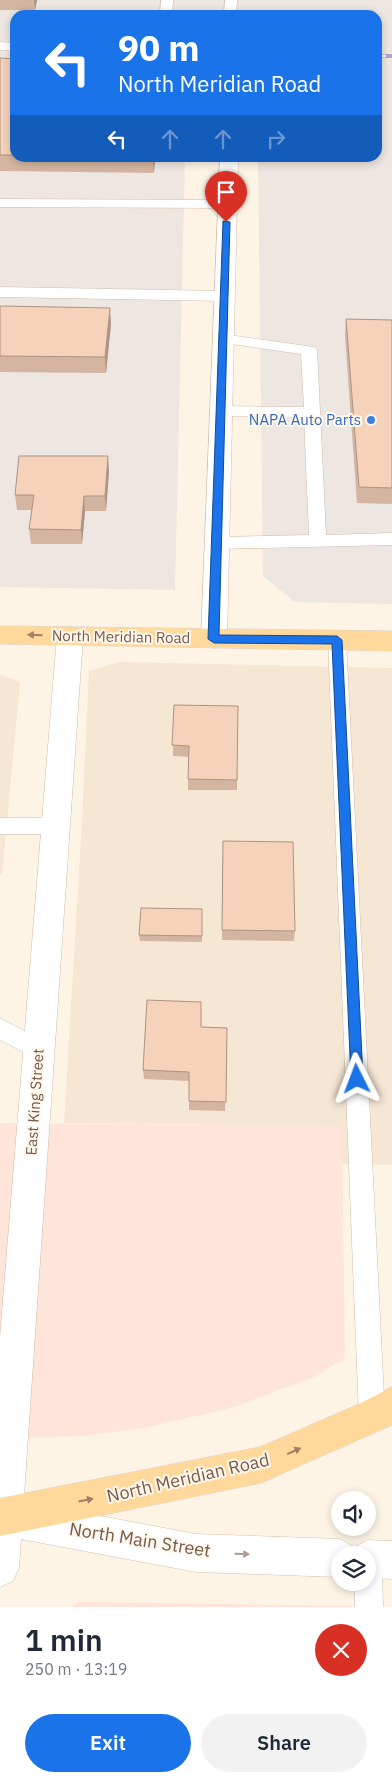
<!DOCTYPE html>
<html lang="en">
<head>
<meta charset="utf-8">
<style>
	:root { --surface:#fff; --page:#f2f2f3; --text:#1f2937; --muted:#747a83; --accent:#1a73e8 }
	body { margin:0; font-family:"IBM Plex Sans",sans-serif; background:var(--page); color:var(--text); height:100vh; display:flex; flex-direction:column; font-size:19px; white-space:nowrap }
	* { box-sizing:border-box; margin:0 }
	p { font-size:16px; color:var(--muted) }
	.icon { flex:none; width:28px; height:28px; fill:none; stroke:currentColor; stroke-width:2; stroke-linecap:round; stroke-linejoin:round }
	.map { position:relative; height:1607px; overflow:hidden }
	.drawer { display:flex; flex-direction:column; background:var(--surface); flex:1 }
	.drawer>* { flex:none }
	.banner { position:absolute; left:10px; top:10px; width:372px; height:152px; border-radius:15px; box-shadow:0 2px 8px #0003; background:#1a73e8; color:#fff; overflow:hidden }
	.fabs { position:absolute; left:331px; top:1491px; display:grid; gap:10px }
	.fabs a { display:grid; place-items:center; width:45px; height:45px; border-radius:50%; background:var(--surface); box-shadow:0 2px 8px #0003; font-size:25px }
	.pin { position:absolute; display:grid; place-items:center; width:42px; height:42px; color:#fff; margin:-51px -21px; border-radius:50% 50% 50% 0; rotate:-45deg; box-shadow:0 0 5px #0007 }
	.pin .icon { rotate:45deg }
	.me { position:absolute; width:55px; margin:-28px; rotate:357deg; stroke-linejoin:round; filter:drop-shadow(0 0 4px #0008) }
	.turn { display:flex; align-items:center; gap:18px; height:105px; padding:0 25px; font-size:22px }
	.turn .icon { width:65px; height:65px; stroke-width:2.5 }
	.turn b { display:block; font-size:35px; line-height:42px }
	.lanes { display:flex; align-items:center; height:48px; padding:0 25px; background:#0003; justify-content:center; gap:25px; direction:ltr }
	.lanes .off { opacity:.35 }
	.round { display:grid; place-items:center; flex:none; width:52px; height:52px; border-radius:26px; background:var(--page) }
	.headline { display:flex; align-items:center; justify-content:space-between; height:85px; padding:0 25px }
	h1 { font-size:30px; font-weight:600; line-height:38px }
	.cta { display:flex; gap:10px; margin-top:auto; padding:10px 25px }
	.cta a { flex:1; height:58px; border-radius:30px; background:var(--accent); color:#fff; font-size:20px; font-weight:600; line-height:58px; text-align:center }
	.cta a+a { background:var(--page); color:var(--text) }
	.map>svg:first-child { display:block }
	.residential { fill:#f6e6d4 }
	.commercial { fill:#ffe4d9 }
	.industrial { fill:#eee6e0 }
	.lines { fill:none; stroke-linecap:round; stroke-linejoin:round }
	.lane-casing { stroke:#d1bbaa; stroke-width:1 }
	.street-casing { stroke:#d1bbaa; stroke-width:1 }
	.secondary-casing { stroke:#d7bdaa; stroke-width:1 }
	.primary-casing { stroke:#dcd4cf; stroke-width:1 }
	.lane { fill:#fff; fill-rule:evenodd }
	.street { fill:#fff; fill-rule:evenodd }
	.secondary { fill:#fff; fill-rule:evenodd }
	.primary { fill:#ffd99c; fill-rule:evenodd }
	.rail-casing { stroke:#b7a3c9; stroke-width:4 }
	.rail { stroke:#fff8ee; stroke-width:2.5; stroke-dasharray:8; stroke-linecap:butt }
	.wall { fill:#d4b5a1 }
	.shaded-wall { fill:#ac9383 }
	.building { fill:#f6d2bb; stroke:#ac9383 }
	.oneway { fill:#a27f61 }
	.oneway2 { fill:#af9b91 }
	.route { fill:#1a73e8; stroke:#114b97 }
	.shop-dot { fill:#3f7fe0; stroke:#fff8ee; stroke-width:2 }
	.labels { text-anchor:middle; stroke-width:4; stroke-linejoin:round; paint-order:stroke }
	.shop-label { font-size:15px; fill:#366cbe; stroke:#fff8ee; text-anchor:end }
	.street-label { font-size:15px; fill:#7a5948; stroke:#fff8ee }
	.near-street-label { font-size:18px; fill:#7a5948; stroke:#fff8ee }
</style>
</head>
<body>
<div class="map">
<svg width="392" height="1607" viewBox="0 0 392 1607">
	<rect width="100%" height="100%" fill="#fef4e6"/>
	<g class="residential">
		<polygon points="119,662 392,668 392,1165 342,1164 341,1126 64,1123 82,821 89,671"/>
		<polygon points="0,675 20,682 2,875 0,875"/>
	</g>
	<g class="commercial">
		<polygon points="0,1123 342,1126 345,1358 314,1377 231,1408 144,1428 85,1436 0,1438"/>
		<polygon points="79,1602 357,1606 357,1607 72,1607"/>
	</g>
	<polygon class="industrial" points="0,0 392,0 392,604 295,602 263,576 258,158 378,158 378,15 15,15 15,158 185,158 175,590 0,587"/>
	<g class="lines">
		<defs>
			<g id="lane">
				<polygon points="161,0 173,0 172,15 160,15"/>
				<polygon points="225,0 237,0 236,15 224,15"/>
				<polygon points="0,42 15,43 15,51 0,50"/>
				<polygon points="0,199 226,200 233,204 226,208 0,207"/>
				<polygon points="0,287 224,291 229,293 231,296 229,299 224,301 0,297"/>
				<polygon points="222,334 314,347 317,350 326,535 392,533 392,545 217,549 211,547 208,543 211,539 217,537 309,535 304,417 220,416 214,415 212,411 214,407 220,406 304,407 301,354 217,342 214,339 217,336"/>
				<polygon points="337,633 343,635 346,640 385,1417 381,1426 372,1430 363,1426 359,1417 328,640 331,635"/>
				<polygon points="0,818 56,818 63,820 66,826 63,832 56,834 0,834"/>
				<polygon points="0,1018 47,1043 50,1050 47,1057 39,1060 0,1040"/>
				<polygon points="368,1555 378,1559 382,1569 383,1607 355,1607 354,1582 368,1582"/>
			</g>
			<g id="street">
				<polygon points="220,158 238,158 227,639 223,646 214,648 205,646 201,639"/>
				<polygon points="70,627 79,629 83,636 19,1568 13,1581 0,1587 0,1337 57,636 61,629"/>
			</g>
			<polygon id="secondary" points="15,1500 196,1534 340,1539 354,1547 368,1540 392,1541 392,1579 368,1578 368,1555 340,1555 340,1577 196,1572 15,1538 2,1532 0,1510 2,1506"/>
			<g id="primary">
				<polygon points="0,626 392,631 392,651 0,644"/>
				<polygon points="392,1387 392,1425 261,1483 0,1536 0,1498 260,1447 359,1404"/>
			</g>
		</defs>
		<use href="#lane" class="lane-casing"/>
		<use href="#street" class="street-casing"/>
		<use href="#secondary" class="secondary-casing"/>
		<use href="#primary" class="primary-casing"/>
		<use href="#lane" class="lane"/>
		<use href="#street" class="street"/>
		<use href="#secondary" class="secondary"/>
		<use href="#primary" class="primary"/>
		<defs>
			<polyline id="rail" points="378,56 392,56"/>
		</defs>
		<use href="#rail" class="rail-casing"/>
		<use href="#rail" class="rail"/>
	</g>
	<g class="wall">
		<polygon points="0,0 37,0 35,10 0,10"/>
		<polygon points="0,58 15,59 15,158 155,158 154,173 0,171"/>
		<polygon points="0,306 111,324 106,373 0,372"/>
		<polygon points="346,319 392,320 392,504 357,503 345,336"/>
		<polygon points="109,471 106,511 85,511 82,544 31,544 29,529 32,510 17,510 15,495"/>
		<polygon points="174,705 237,780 237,790 188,790 188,757 173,756"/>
		<polygon points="223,841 295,931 294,941 222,940"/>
		<polygon points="202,909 202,942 140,941 139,935"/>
		<polygon points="201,1027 227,1028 225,1111 189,1110 189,1081 144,1079 143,1070"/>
	</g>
	<g class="shaded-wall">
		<polygon points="34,0 37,0 35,10"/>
		<polygon points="153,158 155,158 154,173"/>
		<polygon points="110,308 111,324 106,373 105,357"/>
		<polygon points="108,456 109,471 106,511 105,496"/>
		<polygon points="84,496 85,511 82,544 81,530"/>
	</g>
	<g class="building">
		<polygon points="0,58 15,59 15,155 0,155"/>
		<polygon points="0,306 110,308 105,357 0,356"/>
		<polygon points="346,319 392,320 392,488 359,487"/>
		<polygon points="19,456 108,456 105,496 84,496 81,530 29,529 34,495 15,495"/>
		<polygon points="174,705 238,706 237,780 188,779 189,746 172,745"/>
		<polygon points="223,841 293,842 295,931 222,930"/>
		<polygon points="141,908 202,909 202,936 139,935"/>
		<polygon points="147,1000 201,1002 201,1027 227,1028 226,1102 189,1101 189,1072 143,1070"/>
	</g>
	<defs><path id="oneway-solid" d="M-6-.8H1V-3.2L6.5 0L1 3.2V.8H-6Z" transform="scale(1.25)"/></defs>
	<g class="oneway">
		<use href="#oneway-solid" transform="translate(35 635) rotate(-179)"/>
		<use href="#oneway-solid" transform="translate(294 1451) rotate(-24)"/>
		<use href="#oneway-solid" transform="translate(86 1500) rotate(-11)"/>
	</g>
	<use class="oneway2" href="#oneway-solid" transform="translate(242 1554) rotate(2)"/>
	<polygon class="route" points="223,221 230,222 219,635 337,636 342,640 363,1079 362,1083 357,1085 352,1083 351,1079 332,644 214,643 208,639"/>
	<circle class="shop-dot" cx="371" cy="420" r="5"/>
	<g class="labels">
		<g class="shop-label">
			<text x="361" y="425">NAPA Auto Parts</text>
		</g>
		<g class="street-label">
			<text transform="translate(121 637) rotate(1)" y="5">North Meridian Road</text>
			<text transform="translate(35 1102) rotate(-86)" y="5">East King Street</text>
		</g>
		<g class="near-street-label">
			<text transform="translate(188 1478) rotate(-13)" y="6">North Meridian Road</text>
			<text transform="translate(140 1540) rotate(9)" y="6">North Main Street</text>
		</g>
	</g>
</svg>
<div class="fabs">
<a><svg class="icon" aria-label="sound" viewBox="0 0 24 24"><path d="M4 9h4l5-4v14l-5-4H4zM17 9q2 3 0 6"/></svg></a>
<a><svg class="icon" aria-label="layers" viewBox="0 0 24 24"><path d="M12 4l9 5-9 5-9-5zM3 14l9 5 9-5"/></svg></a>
</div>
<div class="pin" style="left:226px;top:222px;background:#d93025"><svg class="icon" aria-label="arrive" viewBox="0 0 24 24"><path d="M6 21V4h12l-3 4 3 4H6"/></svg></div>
<svg class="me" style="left:357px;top:1079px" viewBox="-20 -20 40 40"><path d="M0-17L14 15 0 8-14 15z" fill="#1a73e8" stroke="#fff" stroke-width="4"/></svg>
<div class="banner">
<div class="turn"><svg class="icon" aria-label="left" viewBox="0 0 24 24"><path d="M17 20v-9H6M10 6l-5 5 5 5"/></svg><div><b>90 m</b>North Meridian Road</div></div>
<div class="lanes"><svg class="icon" aria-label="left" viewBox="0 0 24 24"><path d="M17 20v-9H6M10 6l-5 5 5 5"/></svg><svg class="icon off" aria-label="ahead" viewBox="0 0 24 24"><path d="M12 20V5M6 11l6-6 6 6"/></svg><svg class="icon off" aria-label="ahead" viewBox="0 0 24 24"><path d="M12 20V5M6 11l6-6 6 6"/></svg><svg class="icon off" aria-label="right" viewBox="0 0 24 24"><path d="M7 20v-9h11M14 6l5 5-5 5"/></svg></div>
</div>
</div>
<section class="drawer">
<div class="headline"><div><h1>1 min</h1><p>250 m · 13:19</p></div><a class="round" style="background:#d93025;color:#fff"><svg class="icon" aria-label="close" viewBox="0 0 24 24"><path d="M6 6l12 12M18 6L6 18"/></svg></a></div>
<div class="cta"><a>Exit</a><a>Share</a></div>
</section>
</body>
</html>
